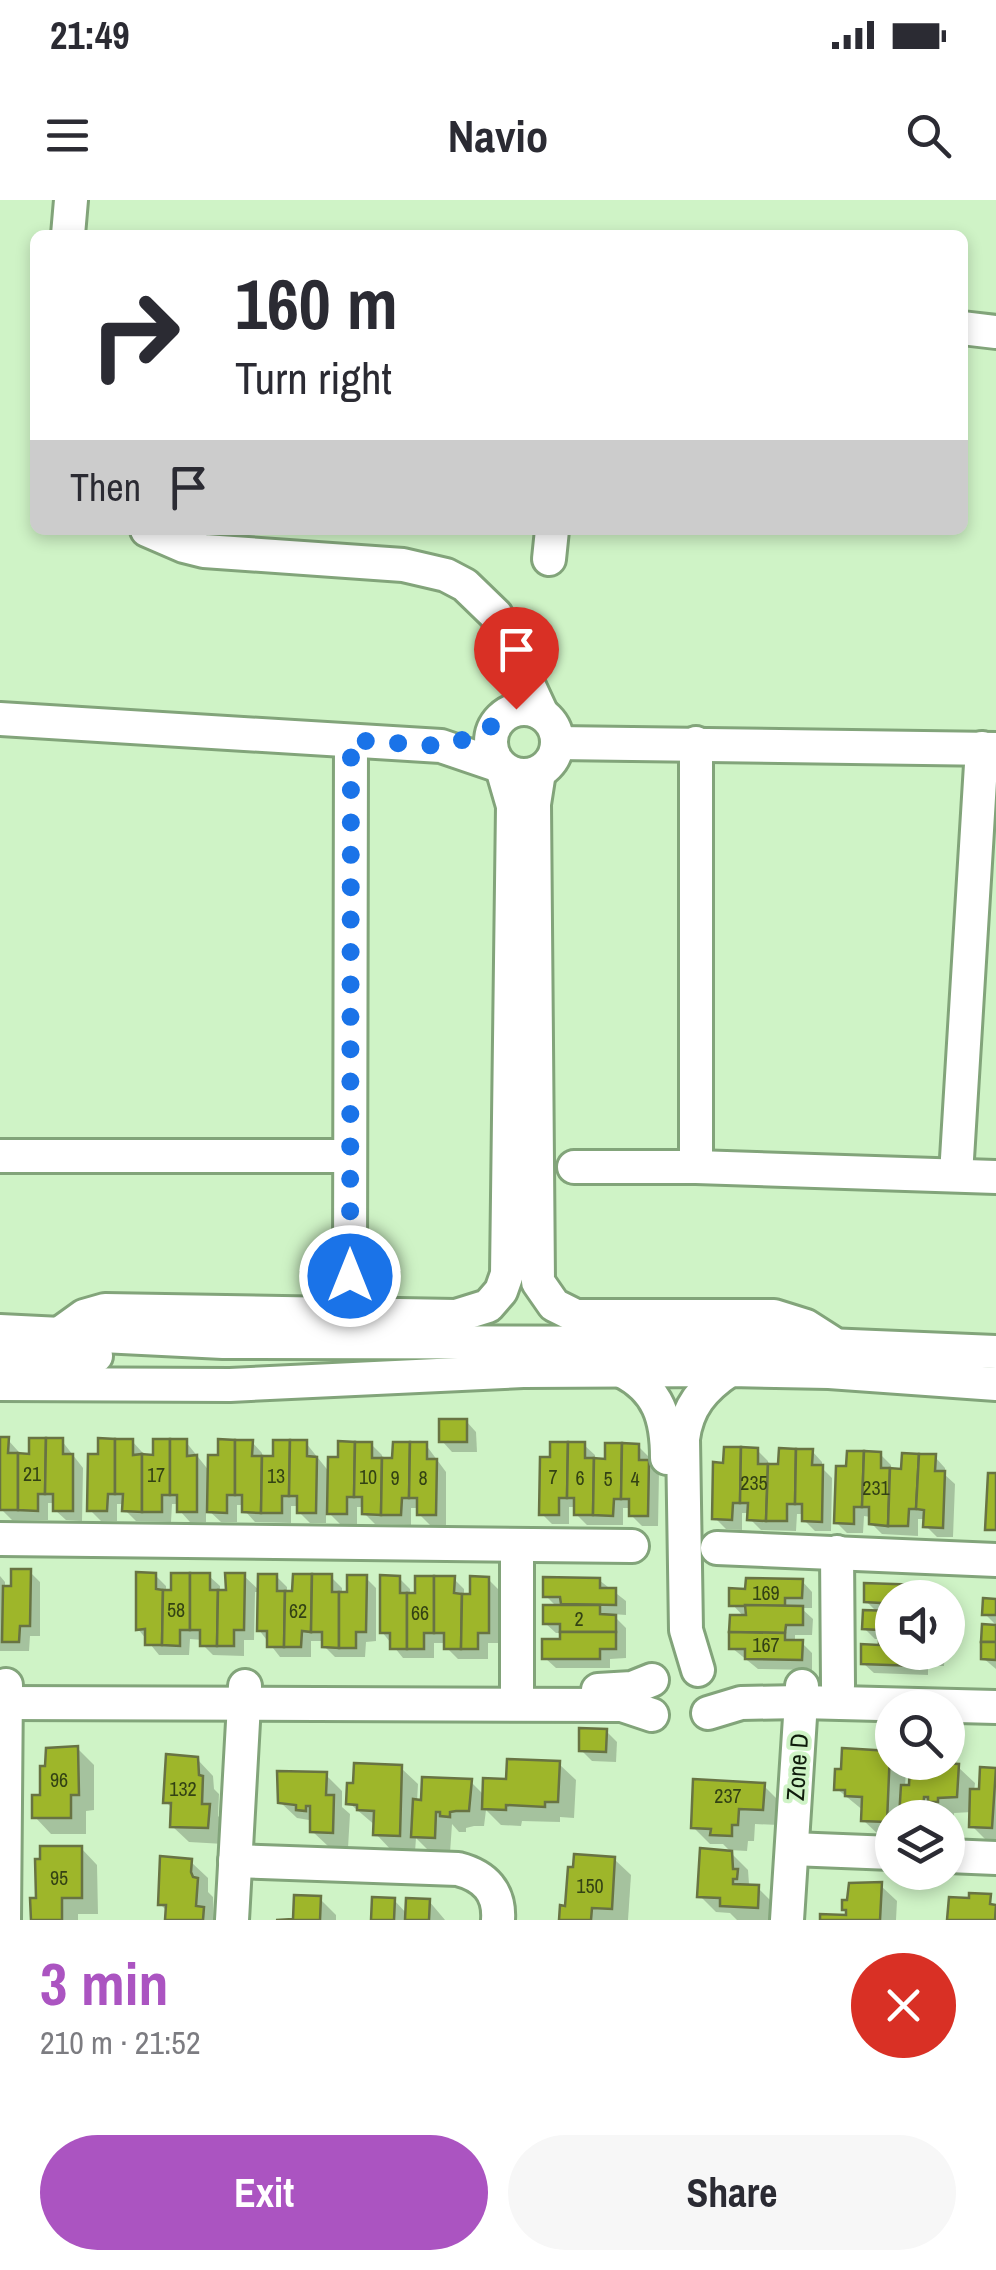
<!DOCTYPE html>
<html lang="en">
<head>
<meta charset="utf-8">
<style>
	:root { --surface:#fff; --page:#f7f7f7; --text:#2b2b33; --muted:#7c7c81; --accent:#ab54c1 }
	body { margin:0; font-family:"Archivo Narrow",sans-serif; background:var(--page); color:var(--text); height:100vh; display:flex; flex-direction:column; font-size:38px; white-space:nowrap }
	* { box-sizing:border-box; margin:0 }
	p { font-size:32px; color:var(--muted) }
	.icon { flex:none; width:55px; height:55px; fill:none; stroke:currentColor; stroke-width:2; stroke-linecap:round; stroke-linejoin:round }
	.map { position:relative; height:1720px; overflow:hidden }
	.details { display:flex; flex-direction:column; background:var(--surface); flex:1 }
	.details>* { flex:none }
	.hud { position:absolute; left:30px; top:30px; width:938px; height:305px; border-radius:15px; box-shadow:0 5px 15px #0003; background:#fff; color:var(--text); overflow:hidden }
	.fabs { position:absolute; left:875px; top:1380px; display:grid; gap:20px }
	.fabs a { display:grid; place-items:center; width:90px; height:90px; border-radius:50%; background:var(--surface); box-shadow:0 5px 15px #0003; font-size:50px }
	.pin { position:absolute; display:grid; place-items:center; width:85px; height:85px; color:#fff; margin:-102px -42px; border-radius:50% 50% 50% 0; rotate:-45deg; box-shadow:0 0 10px #0007 }
	.pin .icon { rotate:45deg }
	.me { position:absolute; width:110px; margin:-55px; rotate:0deg; stroke-linejoin:round; filter:drop-shadow(0 0 8px #0008) }
	.turn { display:flex; align-items:center; gap:35px; height:210px; padding:0 40px; font-size:45px }
	.turn .icon { width:130px; height:130px; stroke-width:2.5 }
	.turn b { display:block; font-size:70px; line-height:85px }
	.then { display:flex; align-items:center; height:95px; padding:0 40px; background:#0003; gap:20px; font-size:38px }
	.round { display:grid; place-items:center; flex:none; width:105px; height:105px; border-radius:52px; background:var(--page) }
	.head { display:flex; align-items:center; justify-content:space-between; height:170px; padding:0 40px }
	h1 { font-size:60px; font-weight:700; line-height:75px; color:var(--accent) }
	.cta { display:flex; gap:20px; margin-top:auto; padding:20px 40px }
	.cta a { flex:1; height:115px; border-radius:60px; background:var(--accent); color:#fff; font-size:40px; font-weight:700; line-height:115px; text-align:center }
	.cta a+a { background:var(--page); color:var(--text) }
	.status { display:flex; justify-content:space-between; align-items:center; height:70px; padding:0 50px; background:var(--surface); direction:ltr }
	.status svg { height:28px; fill:currentColor }
	header { display:flex; justify-content:space-between; align-items:center; height:130px; padding:0 40px; background:var(--surface); font-size:45px; font-weight:700 }
	.map>svg:first-child { display:block }
	.shadow { fill:#0003 }
	.building { fill:#9eb62a; stroke:#687343; stroke-width:2.5 }
	.lines { fill:none; stroke-linecap:round; stroke-linejoin:round }
	.minor-casing { stroke:#82a47a; stroke-width:38 }
	.minor { stroke:#fff; stroke-width:32 }
	.route { stroke:#1a73e8; stroke-width:18; stroke-dasharray:0 32.4 }
	.labels { text-anchor:middle; stroke-width:8; stroke-linejoin:round; paint-order:stroke }
	.number-label { font-size:20px; fill:#334214 }
	.street-label { font-size:25px; fill:#0f1c0c; stroke:#cff3c6 }
</style>
</head>
<body>
<div class="status"><b>21:49</b><svg viewBox="0 0 49 12"><path d="M0 12V9h3v3zM5 12V6h3v6zM10 12V3h3v9zM15 12V0h3v12zM26 1h20v11H26zM47 4h2v5h-2z"/></svg></div>
<header><svg class="icon" aria-label="menu" viewBox="0 0 24 24"><path d="M4 6h16M4 12h16M4 18h16"/></svg>Navio<svg class="icon" aria-label="search" viewBox="0 0 24 24"><circle cx="10" cy="10" r="6"/><path d="M15 15l6 6"/></svg></header>
<div class="map">
<svg width="996" height="1720" viewBox="0 0 996 1720">
	<rect width="100%" height="100%" fill="#cff3c6"/>
	<g class="shadow">
		<polygon points="466,1221 476,1232 477,1252 452,1252 442,1241"/>
		<polygon points="0,1240 8,1240 18,1251 18,1256 31,1256 62,1241 83,1268 82,1321 66,1320 55,1310 55,1303 48,1303 48,1320 12,1320 1,1309 0,1303"/>
		<polygon points="132,1241 142,1252 142,1257 155,1257 186,1242 210,1272 220,1257 252,1242 262,1253 262,1258 275,1258 306,1243 330,1273 340,1260 371,1244 382,1255 382,1260 395,1261 426,1245 446,1272 446,1325 430,1325 419,1314 419,1308 411,1308 411,1325 375,1324 364,1313 365,1307 357,1307 357,1324 340,1324 326,1310 326,1323 310,1323 299,1312 299,1306 291,1306 291,1323 255,1322 245,1311 245,1305 237,1305 237,1322 221,1322 206,1308 206,1322 190,1322 180,1311 179,1304 172,1304 171,1322 136,1321 125,1310 125,1304 117,1304 117,1321 101,1321 90,1310 101,1257"/>
		<polygon points="584,1245 595,1255 595,1261 607,1261 638,1246 649,1257 649,1263 659,1273 658,1326 642,1326 631,1315 631,1308 623,1308 623,1325 587,1325 576,1314 577,1307 569,1307 569,1324 552,1324 542,1314 553,1260"/>
		<polygon points="757,1250 768,1261 768,1266 781,1266 812,1251 822,1262 822,1268 832,1278 831,1331 815,1331 804,1320 804,1314 797,1314 796,1331 761,1330 750,1319 750,1313 742,1313 742,1330 726,1329 715,1318 726,1265"/>
		<polygon points="880,1254 891,1265 891,1271 903,1271 935,1257 945,1268 945,1275 955,1284 953,1337 937,1337 926,1326 926,1319 918,1319 918,1336 882,1334 871,1323 871,1317 864,1316 863,1333 847,1333 836,1322 849,1269"/>
		<polygon points="30,1372 40,1382 40,1436 30,1436 29,1451 0,1451 0,1376 5,1382 5,1388 13,1389"/>
		<polygon points="155,1375 166,1386 166,1392 209,1376 220,1386 220,1393 228,1393 244,1376 260,1391 276,1376 287,1387 287,1394 331,1377 342,1388 342,1394 349,1394 366,1378 376,1388 376,1441 366,1442 365,1457 335,1457 324,1446 324,1441 311,1441 311,1457 280,1457 259,1430 260,1392 255,1392 254,1440 244,1440 244,1456 213,1455 203,1445 203,1440 190,1439 189,1455 159,1455 138,1429"/>
		<polygon points="399,1378 410,1389 410,1396 454,1379 464,1389 464,1396 472,1396 488,1379 499,1390 499,1443 488,1443 488,1459 458,1459 447,1448 447,1443 434,1443 434,1458 403,1458 382,1432"/>
		<polygon points="599,1380 626,1401 626,1415 612,1414 626,1428 626,1458 610,1459 610,1468 556,1468 545,1458 562,1442 563,1433 556,1433 545,1423 557,1407 546,1396"/>
		<polygon points="802,1381 812,1392 812,1408 801,1408 813,1419 812,1435 795,1435 795,1443 802,1443 812,1453 812,1470 758,1469 732,1448 745,1418 732,1404"/>
		<polygon points="921,1388 930,1398 892,1398 892,1452 945,1452 944,1466 928,1466 928,1475 874,1473 863,1463 881,1447 882,1439 875,1439 864,1428 878,1413 866,1401"/>
		<polygon points="996,1401 996,1425 985,1414"/>
		<polygon points="996,1428 996,1469 983,1458"/>
		<polygon points="606,1531 617,1542 616,1562 592,1561 581,1550"/>
		<polygon points="77,1548 94,1565 94,1610 86,1611 86,1634 51,1634 35,1617 43,1597"/>
		<polygon points="889,1553 892,1562 899,1562 906,1570 905,1587 958,1567 975,1583 974,1592 981,1592 982,1569 996,1570 996,1643 988,1642 972,1626 972,1612 954,1613 954,1618 947,1617 939,1610 939,1618 892,1618 892,1637 880,1636 863,1620 864,1611 837,1589"/>
		<polygon points="197,1559 213,1576 214,1589 219,1594 218,1616 225,1623 224,1644 189,1642 172,1626 173,1609 166,1602"/>
		<polygon points="559,1564 576,1580 574,1618 560,1617 560,1622 522,1621 521,1626 501,1625 486,1610 484,1626 474,1626 466,1628 466,1632 459,1632 452,1624 450,1653 430,1652 416,1638 415,1652 392,1651 376,1634 376,1626 349,1603 401,1568 418,1584 417,1602 471,1582 485,1596 509,1581"/>
		<polygon points="326,1575 342,1591 342,1607 350,1614 348,1648 329,1647 312,1631 309,1620 297,1618 280,1602"/>
		<polygon points="764,1586 780,1602 779,1625 755,1624 754,1641 748,1641 747,1651 729,1650 723,1644 710,1644 693,1627"/>
		<polygon points="81,1648 97,1665 98,1714 78,1714 78,1720 33,1720 38,1700"/>
		<polygon points="731,1653 748,1670 749,1684 758,1688 774,1704 773,1720 737,1720 730,1713 716,1712 700,1696"/>
		<polygon points="614,1659 631,1675 628,1720 562,1720"/>
		<polygon points="191,1662 208,1678 208,1692 213,1697 214,1720 167,1720 168,1712 160,1704"/>
		<polygon points="880,1685 897,1701 896,1720 822,1720 849,1718 844,1709"/>
		<polygon points="320,1699 336,1715 336,1720 295,1720"/>
		<polygon points="394,1700 408,1715 429,1701 445,1720 373,1720"/>
	</g>
	<g class="building">
		<rect x="439" y="1219" width="28" height="23"/>
		<polygon points="0,1237 9,1237 8,1253 18,1253 18,1310 0,1310"/>
		<polygon points="29,1238 46,1238 45,1294 38,1294 38,1311 18,1310 18,1253 29,1254"/>
		<polygon points="46,1238 63,1238 63,1254 73,1254 73,1311 53,1311 53,1294 45,1294"/>
		<polygon points="98,1238 115,1239 115,1294 108,1294 107,1311 87,1311 88,1254 98,1254"/>
		<polygon points="115,1239 133,1239 133,1255 142,1254 142,1312 122,1311 123,1294 115,1294"/>
		<polygon points="153,1239 170,1239 170,1295 162,1295 162,1312 142,1312 142,1254 153,1255"/>
		<polygon points="170,1239 187,1239 187,1256 197,1255 197,1312 177,1312 177,1295 170,1295"/>
		<polygon points="218,1239 235,1240 235,1295 227,1295 227,1313 207,1312 208,1255 218,1255"/>
		<polygon points="235,1240 253,1240 252,1256 262,1256 261,1313 242,1312 242,1295 235,1295"/>
		<polygon points="273,1240 290,1240 289,1296 282,1296 282,1313 261,1313 262,1256 273,1256"/>
		<polygon points="290,1240 307,1240 307,1256 317,1257 316,1313 297,1313 297,1296 289,1296"/>
		<polygon points="338,1241 355,1242 354,1297 347,1297 347,1314 327,1314 328,1257 338,1257"/>
		<polygon points="355,1242 372,1242 372,1258 382,1258 381,1315 362,1314 362,1297 354,1297"/>
		<polygon points="393,1242 410,1242 409,1298 402,1298 401,1315 381,1315 382,1258 392,1258"/>
		<polygon points="410,1242 427,1242 427,1259 437,1259 436,1315 417,1315 417,1298 409,1298"/>
		<polygon points="550,1242 568,1242 567,1298 559,1298 559,1315 539,1315 540,1257 550,1257"/>
		<polygon points="568,1242 585,1242 585,1258 594,1258 593,1315 574,1315 574,1298 567,1298"/>
		<polygon points="605,1243 622,1243 621,1299 614,1299 613,1316 593,1315 594,1258 605,1259"/>
		<polygon points="622,1243 639,1244 639,1260 649,1260 648,1316 629,1316 629,1299 621,1299"/>
		<polygon points="724,1247 741,1247 740,1303 733,1303 732,1320 712,1319 713,1262 723,1263"/>
		<polygon points="741,1247 758,1248 758,1264 768,1264 766,1321 747,1320 748,1303 740,1303"/>
		<polygon points="779,1248 796,1249 795,1304 787,1304 787,1321 766,1321 768,1264 778,1264"/>
		<polygon points="796,1249 813,1249 812,1265 823,1265 822,1322 802,1321 802,1304 795,1304"/>
		<polygon points="847,1251 864,1251 862,1307 854,1307 854,1324 834,1323 836,1266 846,1266"/>
		<polygon points="864,1251 881,1252 881,1268 890,1268 888,1326 869,1324 869,1307 862,1307"/>
		<polygon points="902,1253 919,1254 916,1309 909,1309 908,1326 888,1326 890,1268 901,1269"/>
		<polygon points="919,1254 936,1254 935,1271 945,1271 943,1328 923,1327 924,1310 916,1309"/>
		<polygon points="988,1273 996,1273 996,1330 985,1330"/>
		<polygon points="11,1369 31,1369 30,1426 20,1426 19,1442 2,1442 3,1386 11,1386"/>
		<polygon points="136,1372 156,1373 156,1389 163,1390 162,1445 145,1445 145,1429 136,1430"/>
		<polygon points="171,1373 190,1373 190,1430 180,1430 180,1446 162,1445 163,1390 171,1390"/>
		<polygon points="190,1373 210,1373 210,1390 218,1390 217,1446 200,1446 200,1430 190,1430"/>
		<polygon points="225,1373 245,1373 244,1430 234,1430 234,1446 217,1446 218,1390 226,1390"/>
		<polygon points="258,1374 277,1374 277,1391 285,1391 284,1447 267,1447 267,1431 257,1431"/>
		<polygon points="293,1374 312,1374 311,1432 302,1431 301,1447 284,1447 285,1391 292,1391"/>
		<polygon points="312,1374 332,1374 332,1392 339,1392 339,1448 322,1447 322,1432 311,1432"/>
		<polygon points="347,1375 367,1375 366,1432 356,1432 356,1448 339,1448 339,1392 347,1392"/>
		<polygon points="380,1375 400,1376 400,1393 407,1393 407,1449 390,1449 390,1433 380,1433"/>
		<polygon points="415,1376 434,1376 434,1433 424,1433 424,1449 407,1449 407,1393 415,1393"/>
		<polygon points="434,1376 455,1376 454,1393 462,1394 461,1449 444,1449 444,1433 434,1433"/>
		<polygon points="470,1376 489,1377 489,1433 478,1433 478,1449 461,1449 462,1394 470,1394"/>
		<polygon points="543,1377 600,1378 600,1388 616,1388 616,1405 561,1404 560,1397 543,1397"/>
		<polygon points="746,1378 803,1379 802,1398 785,1398 785,1406 729,1406 729,1388 745,1389"/>
		<polygon points="864,1383 922,1385 921,1395 937,1398 892,1398 892,1411 881,1410 881,1403 864,1402"/>
		<polygon points="983,1398 996,1399 996,1415 982,1415"/>
		<polygon points="543,1405 600,1405 600,1414 616,1415 616,1432 560,1432 560,1424 543,1424"/>
		<polygon points="745,1405 803,1406 803,1425 786,1425 785,1433 729,1432 730,1415 746,1415"/>
		<polygon points="863,1410 892,1411 892,1438 879,1437 879,1430 862,1429"/>
		<polygon points="982,1424 996,1425 996,1442 981,1442"/>
		<polygon points="560,1432 616,1432 616,1449 600,1449 600,1459 542,1459 542,1439 560,1439"/>
		<polygon points="729,1432 785,1433 785,1440 803,1440 802,1460 745,1459 745,1449 729,1449"/>
		<polygon points="879,1437 892,1438 892,1452 934,1452 934,1457 919,1456 918,1466 861,1464 861,1444 879,1445"/>
		<polygon points="981,1442 996,1442 996,1460 981,1459"/>
		<polygon points="579,1528 607,1529 606,1552 579,1551"/>
		<polygon points="78,1546 79,1595 71,1595 71,1618 32,1618 32,1595 40,1595 40,1566 45,1566 46,1548"/>
		<polygon points="842,1548 890,1551 887,1622 861,1621 862,1597 845,1596 845,1590 834,1590 835,1569 841,1569"/>
		<polygon points="166,1554 198,1557 199,1575 203,1576 202,1604 210,1604 208,1628 170,1627 171,1603 163,1603"/>
		<polygon points="507,1559 560,1561 558,1602 545,1602 545,1607 506,1605 506,1610 482,1609 483,1578 506,1579"/>
		<polygon points="910,1562 959,1564 957,1597 938,1598 938,1602 928,1602 928,1597 924,1597 923,1618 899,1618 901,1585 909,1585"/>
		<polygon points="354,1563 402,1565 400,1636 373,1635 374,1611 357,1610 357,1605 346,1604 347,1583 353,1583"/>
		<polygon points="980,1567 996,1568 992,1628 969,1627 970,1589 979,1589"/>
		<polygon points="277,1571 327,1572 326,1595 334,1595 333,1633 310,1632 310,1606 306,1606 306,1611 296,1610 296,1605 278,1603"/>
		<polygon points="422,1577 472,1579 469,1611 456,1611 450,1612 450,1617 440,1616 440,1612 436,1612 435,1638 411,1637 413,1599 421,1600"/>
		<polygon points="693,1579 765,1583 763,1610 739,1609 738,1625 732,1625 732,1636 710,1635 711,1629 691,1628"/>
		<polygon points="40,1646 82,1646 82,1698 62,1698 62,1720 31,1720 30,1698 36,1698 35,1659 40,1659"/>
		<polygon points="700,1648 732,1651 733,1669 738,1669 737,1679 733,1679 733,1684 759,1685 758,1708 720,1706 720,1698 697,1697"/>
		<polygon points="574,1654 615,1657 612,1709 592,1708 591,1720 559,1720 560,1705 565,1706 568,1667 573,1667"/>
		<polygon points="160,1656 192,1659 191,1672 193,1677 198,1678 196,1706 204,1707 203,1720 165,1720 166,1705 158,1705"/>
		<polygon points="882,1682 880,1720 820,1720 820,1714 846,1715 846,1710 842,1710 842,1700 847,1700 849,1683"/>
		<polygon points="969,1693 991,1694 990,1704 996,1705 995,1720 947,1720 949,1697 969,1698"/>
		<polygon points="294,1695 321,1696 320,1720 276,1720 293,1719"/>
		<polygon points="372,1697 395,1698 394,1720 371,1720"/>
		<polygon points="406,1698 430,1699 429,1720 405,1720"/>
	</g>
	<g class="lines">
		<defs>
			<g id="minor">
				<polyline points="68,35 71,0"/>
				<polyline points="962,128 996,132"/>
				<polyline points="147,330 184,346 204,351 403,365 446,375 465,385 496,415 542,514"/>
				<polyline points="549,359 552,330"/>
				<circle cx="524" cy="542" r="33"/>
				<polyline points="0,519 441,546 500,566"/>
				<polyline points="557,543 996,549"/>
				<polyline points="539,572 534,604 538,1082 554,1105 576,1116 774,1116 806,1126 831,1142"/>
				<polyline points="0,956 350,956"/>
				<polyline points="574,967 696,967 996,977"/>
				<polyline points="696,967 696,543"/>
				<polyline points="956,975 982,548"/>
				<polyline points="350,1077 351,541"/>
				<polyline points="0,1131 223,1142 779,1143 996,1152"/>
				<polyline points="59,1134 84,1116 105,1110 456,1116 488,1106 501,1091 507,1074 513,606 502,568"/>
				<polyline points="0,1156 96,1156"/>
				<path d="M622,1171c37,19 45,48 45,87"/>
				<polyline points="0,1184 230,1185 523,1171 730,1170 829,1172 996,1184"/>
				<polyline points="0,1339 632,1346"/>
				<polyline points="717,1348 996,1360"/>
				<polyline points="837,1352 838,1486"/>
				<path d="M698,1470l-12,-40 -3,-191c4,-32 20,-51 47,-69"/>
				<polyline points="517,1489 517,1345"/>
				<polyline points="598,1490 632,1488 652,1480"/>
				<polyline points="0,1503 622,1505 652,1515"/>
				<polyline points="708,1513 741,1503 801,1502 996,1507"/>
				<polyline points="792,1649 892,1653"/>
				<polyline points="948,1656 996,1658"/>
				<path d="M235,1661l223,8c27,7 42,23 40,51"/>
				<polyline points="4,1720 6,1485"/>
				<polyline points="232,1720 245,1486"/>
				<polyline points="787,1720 802,1486"/>
			</g>
		</defs>
		<use href="#minor" class="minor-casing"/>
		<use href="#minor" class="minor"/>
	</g>
	<g class="lines">
		<polyline class="route" points="350,1076 351,540 440,546 477,536 516,509"/>
	</g>
	<g class="labels">
		<g class="number-label">
			<text x="32" y="1281">21</text>
			<text x="156" y="1282">17</text>
			<text x="276" y="1283">13</text>
			<text x="368" y="1284">10</text>
			<text x="553" y="1284">7</text>
			<text x="395" y="1285">9</text>
			<text x="423" y="1285">8</text>
			<text x="580" y="1285">6</text>
			<text x="608" y="1286">5</text>
			<text x="635" y="1286">4</text>
			<text x="754" y="1290">235</text>
			<text x="876" y="1295">231</text>
			<text x="766" y="1400">169</text>
			<text x="176" y="1417">58</text>
			<text x="298" y="1418">62</text>
			<text x="420" y="1420">66</text>
			<text x="579" y="1426">2</text>
			<text x="766" y="1452">167</text>
			<text x="59" y="1587">96</text>
			<text x="183" y="1596">132</text>
			<text x="728" y="1603">237</text>
			<text x="59" y="1685">95</text>
			<text x="590" y="1693">150</text>
		</g>
		<g class="street-label">
			<text transform="translate(797 1567) rotate(-86)" y="9">Zone D</text>
		</g>
	</g>
</svg>
<div class="fabs">
<a><svg class="icon" aria-label="sound" viewBox="0 0 24 24"><path d="M4 9h4l5-4v14l-5-4H4zM17 9q2 3 0 6"/></svg></a>
<a><svg class="icon" aria-label="search" viewBox="0 0 24 24"><circle cx="10" cy="10" r="6"/><path d="M15 15l6 6"/></svg></a>
<a><svg class="icon" aria-label="layers" viewBox="0 0 24 24"><path d="M12 4l9 5-9 5-9-5zM3 14l9 5 9-5"/></svg></a>
</div>
<div class="pin" style="left:516px;top:509px;background:#d93025"><svg class="icon" aria-label="arrive" viewBox="0 0 24 24"><path d="M6 21V4h12l-3 4 3 4H6"/></svg></div>
<svg class="me" style="left:350px;top:1076px" viewBox="-20 -20 40 40"><circle r="17" fill="#1a73e8" stroke="#fff" stroke-width="3"/><path d="M0-11L8 9 0 5-8 9z" fill="#fff"/></svg>
<div class="hud">
<div class="turn"><svg class="icon" aria-label="right" viewBox="0 0 24 24"><path d="M7 20v-9h11M14 6l5 5-5 5"/></svg><div><b>160 m</b>Turn right</div></div>
<div class="then">Then<svg class="icon" aria-label="arrive" viewBox="0 0 24 24"><path d="M6 21V4h12l-3 4 3 4H6"/></svg></div>
</div>
</div>
<section class="details">
<div class="head"><div><h1>3 min</h1><p>210 m · 21:52</p></div><a class="round" style="background:#d93025;color:#fff"><svg class="icon" aria-label="close" viewBox="0 0 24 24"><path d="M6 6l12 12M18 6L6 18"/></svg></a></div>
<div class="cta"><a>Exit</a><a>Share</a></div>
</section>
</body>
</html>
